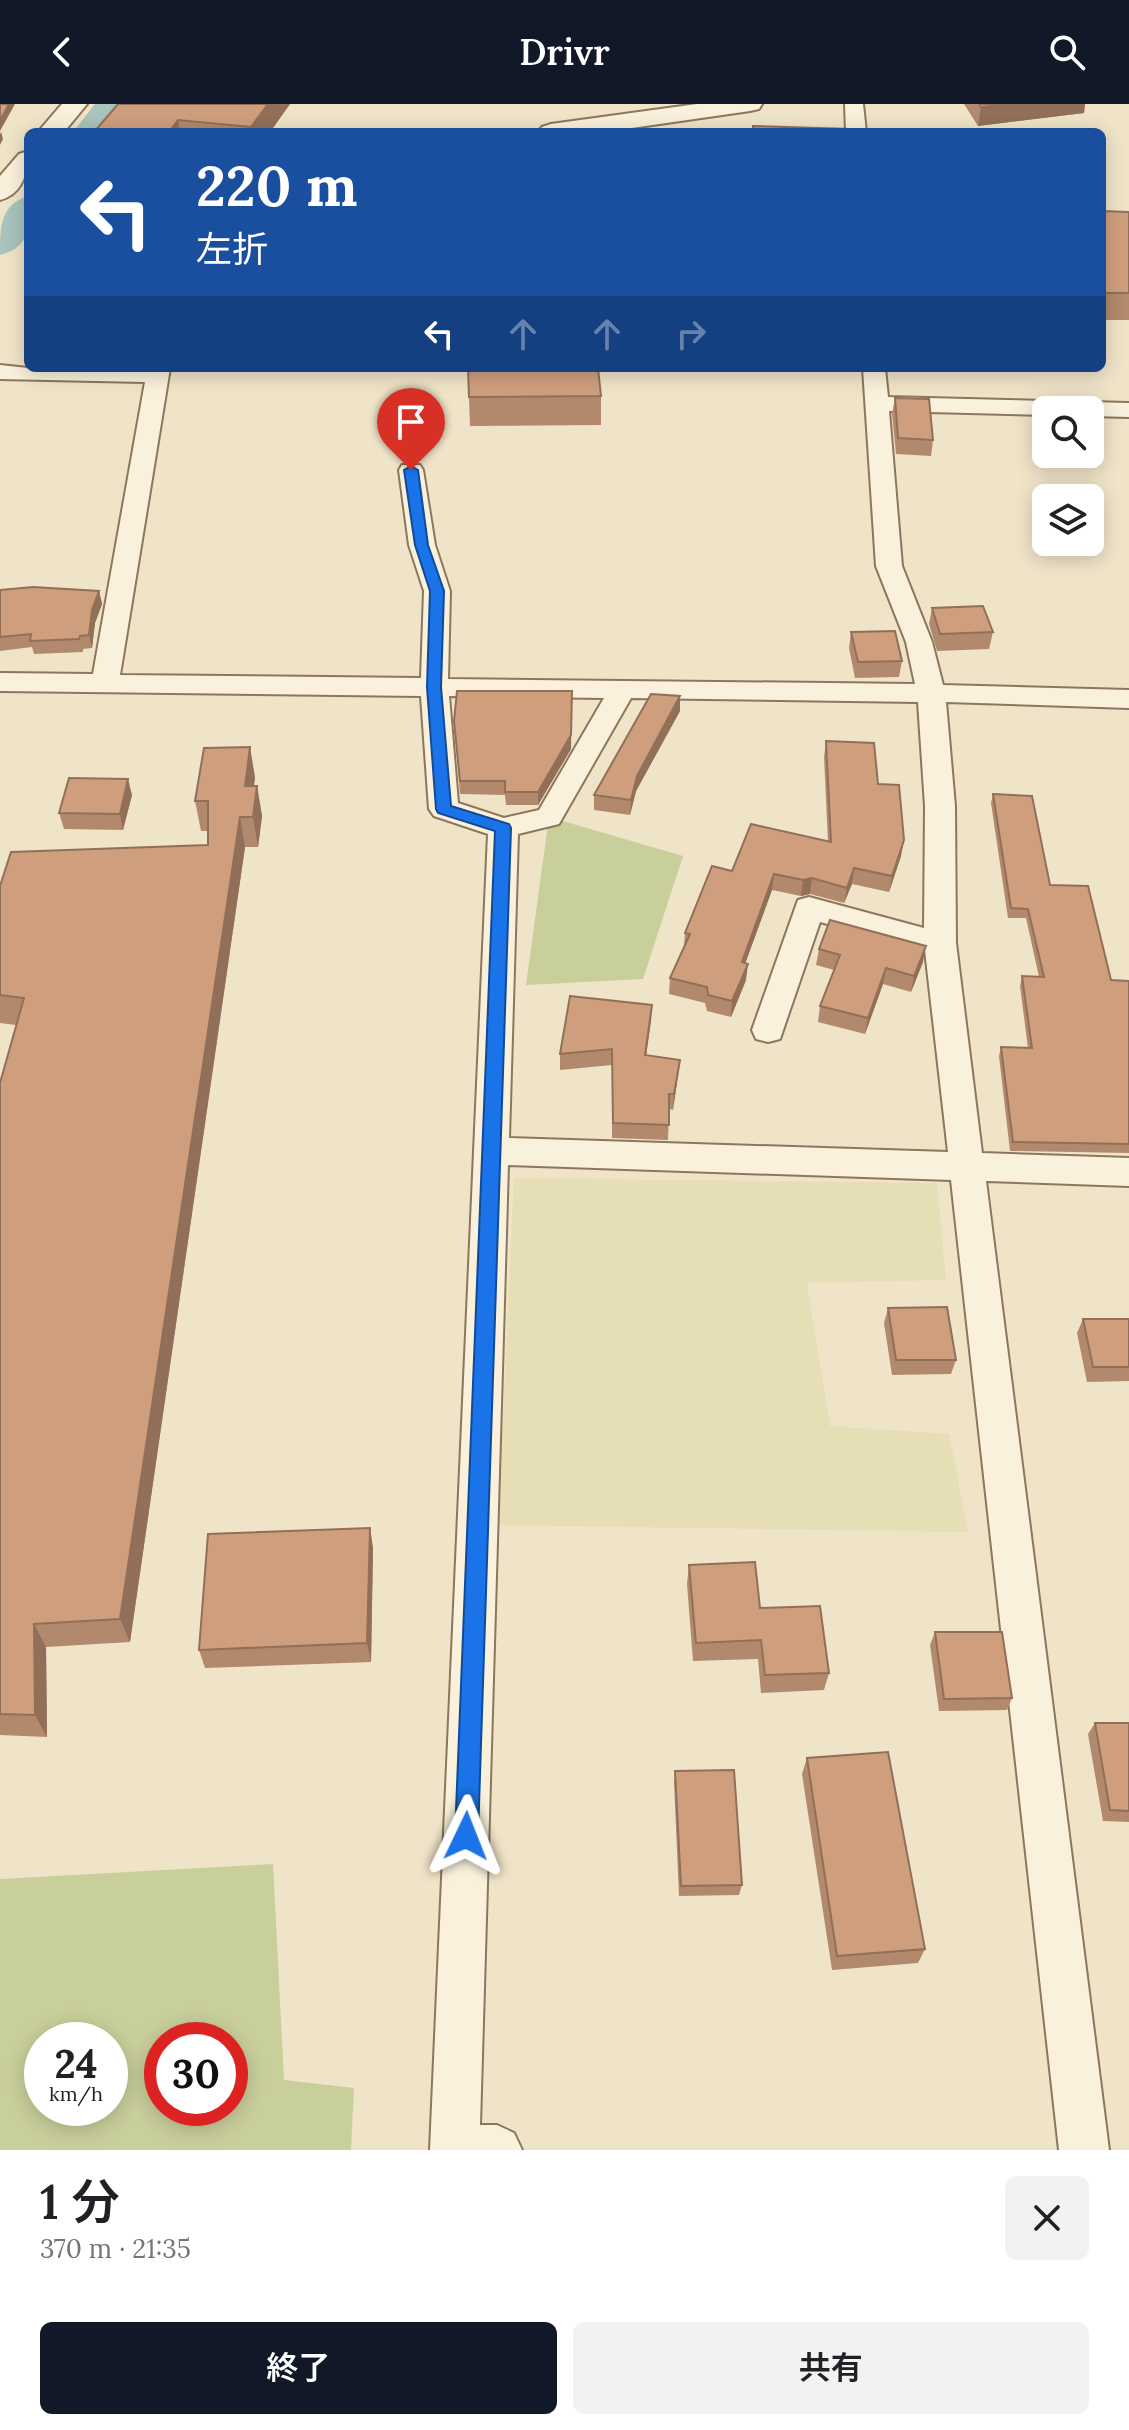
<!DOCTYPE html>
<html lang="ja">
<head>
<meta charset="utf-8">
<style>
	:root { --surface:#fff; --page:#f2f2f2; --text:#202124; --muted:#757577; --accent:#111827 }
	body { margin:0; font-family:Lora,"Noto Sans JP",serif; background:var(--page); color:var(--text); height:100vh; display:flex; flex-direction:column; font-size:30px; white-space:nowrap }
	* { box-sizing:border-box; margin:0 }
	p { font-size:26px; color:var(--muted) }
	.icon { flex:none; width:44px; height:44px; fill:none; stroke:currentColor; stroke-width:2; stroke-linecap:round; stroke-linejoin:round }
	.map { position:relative; height:2046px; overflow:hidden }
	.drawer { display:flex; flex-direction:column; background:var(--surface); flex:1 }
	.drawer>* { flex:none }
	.banner { position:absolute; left:24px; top:24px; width:1082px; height:244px; border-radius:12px; box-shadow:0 4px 20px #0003; background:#1a4fa0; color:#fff; overflow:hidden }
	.tools { position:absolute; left:1032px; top:292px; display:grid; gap:16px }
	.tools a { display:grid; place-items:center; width:72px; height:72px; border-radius:12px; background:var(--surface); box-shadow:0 4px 20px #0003; font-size:40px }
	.speed { position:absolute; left:24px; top:1918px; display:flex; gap:16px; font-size:40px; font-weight:700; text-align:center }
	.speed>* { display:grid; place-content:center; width:104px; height:104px; border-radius:50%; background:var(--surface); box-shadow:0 4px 20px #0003; line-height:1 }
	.speed small { font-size:20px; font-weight:400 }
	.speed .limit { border:12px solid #d22; background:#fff; color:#111 }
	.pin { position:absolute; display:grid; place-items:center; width:68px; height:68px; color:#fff; margin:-82px -34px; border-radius:50% 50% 50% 0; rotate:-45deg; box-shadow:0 0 8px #0007 }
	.pin .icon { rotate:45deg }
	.me { position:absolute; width:88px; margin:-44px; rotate:2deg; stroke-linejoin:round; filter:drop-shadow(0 0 6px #0008) }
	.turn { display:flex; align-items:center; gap:28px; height:168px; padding:0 40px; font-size:36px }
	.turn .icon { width:104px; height:104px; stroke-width:2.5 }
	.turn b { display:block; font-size:56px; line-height:68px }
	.lanes { display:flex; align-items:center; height:76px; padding:0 40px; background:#0003; justify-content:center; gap:40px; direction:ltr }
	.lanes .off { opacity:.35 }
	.round { display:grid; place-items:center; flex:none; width:84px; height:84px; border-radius:12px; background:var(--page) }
	.overview { display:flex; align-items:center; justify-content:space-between; height:136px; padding:0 40px }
	h1 { font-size:48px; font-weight:600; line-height:60px }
	.cta { display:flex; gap:16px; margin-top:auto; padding:16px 40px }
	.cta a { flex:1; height:92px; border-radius:12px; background:var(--accent); color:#fff; font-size:32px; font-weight:600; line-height:92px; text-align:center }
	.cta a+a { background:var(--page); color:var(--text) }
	header { display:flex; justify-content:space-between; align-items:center; height:104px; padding:0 40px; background:var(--accent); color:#fff; font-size:36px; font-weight:600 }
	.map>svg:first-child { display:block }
	.farmland { fill:#e6deb5 }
	.green { fill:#c9cf9b; fill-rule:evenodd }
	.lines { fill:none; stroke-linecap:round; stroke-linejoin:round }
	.river { fill:#a9c4bc; fill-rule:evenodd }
	.minor-casing { stroke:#8d765c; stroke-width:4 }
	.tertiary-casing { stroke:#8d765c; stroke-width:4 }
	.minor { fill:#faf1dc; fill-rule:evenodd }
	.tertiary { fill:#faf1dc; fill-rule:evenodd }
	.wall { fill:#b2896c }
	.shaded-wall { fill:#916f58 }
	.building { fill:#cf9f7d; stroke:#916f58; stroke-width:2 }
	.route { fill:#1a73e8; stroke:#114b97; stroke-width:2 }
</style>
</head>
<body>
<header><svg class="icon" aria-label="back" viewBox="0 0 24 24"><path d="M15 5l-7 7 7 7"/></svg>Drivr<svg class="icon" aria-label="search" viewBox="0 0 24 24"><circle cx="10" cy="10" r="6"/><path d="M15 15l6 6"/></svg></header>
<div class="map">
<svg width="1129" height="2046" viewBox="0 0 1129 2046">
	<rect width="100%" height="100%" fill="#f0e4c8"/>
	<polygon class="farmland" points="514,1074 937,1079 946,1176 807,1179 830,1322 949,1330 968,1428 498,1421"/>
	<g class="green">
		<polygon points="549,713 683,752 643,875 526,881"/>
		<path d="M273,1760l11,216 70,8 -3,62h-351v-271zM42,1936h68v68h-68zM162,1936h68v68h-68z"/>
	</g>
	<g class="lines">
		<g class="river">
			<polygon points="95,0 132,0 110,28 73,28"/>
			<path d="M28,92c0,28 5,51 -28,59 0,-28 0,-50 28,-59z"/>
		</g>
		<defs>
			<g id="minor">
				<polygon points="845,0 863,0 866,28 846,28"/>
				<path d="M0,261l28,3h142l-50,307 301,3 3,-87 -15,-46 -10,-75 3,-5h18l3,5 12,75 15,46 -2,88 467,5 -9,-42 -30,-76 -13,-198h22l3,29 241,6v14l-39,-1v-6h-44v5l-157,-4 13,155 30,76 11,43 186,5v18l-183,-6 9,104 1,137 26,210 147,5v28l-143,-5 123,969h-50l-108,-970 -443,-15 -28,960h17l17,8 8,17h-92l58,-1316 -54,-18 -5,-7 -8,-113 -421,-5v-18l93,1 52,-292 -145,-3zM449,592l155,2 -65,112 -35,8 -46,-15zM631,594l287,4 7,104 -1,122 -115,-31 -11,3 -46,130 4,9 12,3 12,-3 40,-117 105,28 23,202 -439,-14 9,-304 41,-10z"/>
			</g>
			<g id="tertiary">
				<polygon points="62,0 87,0 64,28 38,28"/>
				<polygon points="697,0 762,0 759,5 750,7 604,28 538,28 542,23 551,20"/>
				<path d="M28,47c0,21 -5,43 -28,49v-24l19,-22z"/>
			</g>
		</defs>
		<use href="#minor" class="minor-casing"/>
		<use href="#tertiary" class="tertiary-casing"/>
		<use href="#minor" class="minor"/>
		<use href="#tertiary" class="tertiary"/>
	</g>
	<g class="wall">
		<polygon points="118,0 290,0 270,28 94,28"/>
		<polygon points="964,0 1085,0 1084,9 978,22"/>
		<polygon points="1102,107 1129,108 1129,216 1102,216"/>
		<polygon points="468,264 601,292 601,321 470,322"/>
		<polygon points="895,294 933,336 931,352 896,350 892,310"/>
		<polygon points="0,486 99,487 102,500 95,519 92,544 83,545 83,548 34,550 32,543 0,547"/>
		<polygon points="932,504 993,528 989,545 937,547 929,520"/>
		<polygon points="851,528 902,557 899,573 855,574 849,544"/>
		<polygon points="680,592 680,607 636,687 630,711 594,706 594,691"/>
		<polygon points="454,617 571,645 538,701 506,701 505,691 460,690"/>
		<polygon points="826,637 878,680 901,752 889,788 852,780 844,799 810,790 801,792 772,786 745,859 746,876 731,913 707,907 705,899 669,890 670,874 684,842 685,829 732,767 828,738 824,653"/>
		<polygon points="255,673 254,682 257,682 262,712 258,743 245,743 130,1538 46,1543 47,1633 0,1631 0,979 16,921 0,919 0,782 208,741 208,727 201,727 195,697"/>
		<polygon points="993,690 1111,876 1129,877 1129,1049 1010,1047 999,952 1001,943 1028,944 1020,882 1022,872 1039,873 1026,814 1008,814 991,699"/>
		<polygon points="132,691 123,726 64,725 59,709"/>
		<polygon points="819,845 923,858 911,888 883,880 865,930 818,918 820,902 834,866 816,861"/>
		<polygon points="652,901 646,951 678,971 673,1006 669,1005 668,1036 612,1034 612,961 560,966 560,950"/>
		<polygon points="888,1204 956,1256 951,1270 892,1271 884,1219"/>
		<polygon points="1083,1215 1129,1215 1129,1277 1087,1278 1077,1229"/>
		<polygon points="373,1443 371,1558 205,1564 199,1546"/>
		<polygon points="689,1461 760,1504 829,1569 824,1586 761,1589 758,1555 693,1557 687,1480"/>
		<polygon points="935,1528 1012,1594 1007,1606 939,1607 930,1541"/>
		<polygon points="1095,1619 1129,1619 1129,1718 1103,1717 1088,1630"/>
		<polygon points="807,1654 925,1845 918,1859 832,1866 802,1670"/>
		<polygon points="675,1667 742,1781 739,1791 679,1792 674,1678"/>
	</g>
	<g class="shaded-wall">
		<polygon points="9,0 15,0 0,27 0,17"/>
		<polygon points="268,0 290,0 270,28 251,28 251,23"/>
		<polygon points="1007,0 1085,0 1084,9 978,22 981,3"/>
		<polygon points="178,16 180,28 169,28"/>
		<polygon points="1,28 3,35 0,41 0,30"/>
		<polygon points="99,487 102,500 95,519 92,544 89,531 92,506"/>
		<polygon points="572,587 571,645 538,701 538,688"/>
		<polygon points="680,592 680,607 636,687 630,711 631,696 637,672"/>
		<polygon points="250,643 255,673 250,712 245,682"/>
		<polygon points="128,675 132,691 123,726 120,710"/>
		<polygon points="257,682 262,712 258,743 253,713"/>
		<polygon points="240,713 245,743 130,1538 120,1515"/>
		<polygon points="904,736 901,752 889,788 892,772"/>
		<polygon points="854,764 852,780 844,799 847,784"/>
		<polygon points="774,770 772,786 740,874 742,858"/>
		<polygon points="812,774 810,790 801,792 803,776"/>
		<polygon points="926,842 923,858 911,888 914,872"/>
		<polygon points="748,860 746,876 731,913 732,897"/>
		<polygon points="886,864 883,880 865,930 868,914"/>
		<polygon points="652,901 651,917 644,967 645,951"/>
		<polygon points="680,956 678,971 673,1006 674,990"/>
		<polygon points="370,1424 373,1443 371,1558 367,1539"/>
		<polygon points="34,1520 46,1543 47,1633 35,1611"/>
	</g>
	<g class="building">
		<polygon points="0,0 9,0 0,17"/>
		<polygon points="118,0 268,0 251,23 178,16 169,28 94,28"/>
		<polygon points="979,0 1007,0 981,3"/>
		<polygon points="753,22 850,25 851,28 753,28"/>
		<polygon points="1102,107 1129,108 1129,189 1102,189"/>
		<polygon points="468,264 598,264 601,292 469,293"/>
		<polygon points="895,294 929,295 933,336 898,334"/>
		<polygon points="33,483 99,487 92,506 89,531 80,532 79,535 30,537 31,530 0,533 0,486"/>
		<polygon points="983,502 993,528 940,530 932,504"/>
		<polygon points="895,527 902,557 858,558 851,528"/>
		<polygon points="457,587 572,587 571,631 538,688 505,688 505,677 460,677 454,617"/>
		<polygon points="651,590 680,592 637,672 631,696 594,691"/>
		<polygon points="826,637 874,639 878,680 899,681 904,736 892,772 854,764 847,784 812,774 803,776 774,770 742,858 748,860 732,897 708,891 707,883 670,874 690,830 685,829 712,762 732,767 751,720 831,738"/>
		<polygon points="250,643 245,682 257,682 253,713 240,713 120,1515 34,1520 35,1611 0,1610 0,979 24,894 0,891 0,782 11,748 208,741 208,697 195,697 204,644"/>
		<polygon points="69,674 128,675 120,710 59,709"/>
		<polygon points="993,690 1032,692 1050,781 1088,782 1111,876 1129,877 1129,1040 1013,1038 1001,943 1032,944 1022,872 1044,873 1028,805 1011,804"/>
		<polygon points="830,816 926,842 914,872 886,864 868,914 820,902 840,851 819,845"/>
		<polygon points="570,892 652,901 645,951 680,956 674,990 669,990 669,1021 613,1019 612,945 560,950"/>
		<polygon points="947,1203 956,1256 896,1256 888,1204"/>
		<polygon points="1083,1215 1129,1215 1129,1263 1093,1263"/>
		<polygon points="370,1424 367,1539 199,1546 208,1430"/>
		<polygon points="755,1458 760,1504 820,1502 829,1569 765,1571 761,1536 696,1539 689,1461"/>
		<polygon points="935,1528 1002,1528 1012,1594 944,1595"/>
		<polygon points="1095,1619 1129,1619 1129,1707 1110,1706"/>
		<polygon points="888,1648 925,1845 837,1852 807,1654"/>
		<polygon points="734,1666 742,1781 681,1782 675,1667"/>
	</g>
	<polygon class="route" points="411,362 418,366 428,441 444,487 441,583 451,702 509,720 511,724 478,1732 475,1741 466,1744 458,1741 455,1732 495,727 438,709 436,705 427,583 430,487 415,441 404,366"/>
</svg>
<div class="tools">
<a><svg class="icon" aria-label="search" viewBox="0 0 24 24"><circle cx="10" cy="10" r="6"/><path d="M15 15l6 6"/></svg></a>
<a><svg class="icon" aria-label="layers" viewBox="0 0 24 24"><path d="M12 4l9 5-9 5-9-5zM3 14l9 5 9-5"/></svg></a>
</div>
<div class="speed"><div>24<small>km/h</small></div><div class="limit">30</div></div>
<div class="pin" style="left:411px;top:366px;background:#d93025"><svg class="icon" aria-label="arrive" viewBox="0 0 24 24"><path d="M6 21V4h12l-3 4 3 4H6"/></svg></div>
<svg class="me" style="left:466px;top:1732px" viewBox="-20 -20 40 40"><path d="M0-17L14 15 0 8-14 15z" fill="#1a73e8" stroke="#fff" stroke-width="4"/></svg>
<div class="banner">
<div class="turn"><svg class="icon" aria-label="left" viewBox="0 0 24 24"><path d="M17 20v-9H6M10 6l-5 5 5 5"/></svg><div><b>220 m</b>左折</div></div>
<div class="lanes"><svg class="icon" aria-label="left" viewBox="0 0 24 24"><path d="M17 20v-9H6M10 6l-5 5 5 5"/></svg><svg class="icon off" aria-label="ahead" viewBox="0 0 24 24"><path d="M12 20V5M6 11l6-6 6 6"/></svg><svg class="icon off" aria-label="ahead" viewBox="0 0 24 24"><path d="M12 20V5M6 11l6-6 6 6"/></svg><svg class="icon off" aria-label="right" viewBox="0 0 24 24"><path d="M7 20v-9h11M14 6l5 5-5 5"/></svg></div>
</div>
</div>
<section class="drawer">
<div class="overview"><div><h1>1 分</h1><p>370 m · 21:35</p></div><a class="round"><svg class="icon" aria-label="close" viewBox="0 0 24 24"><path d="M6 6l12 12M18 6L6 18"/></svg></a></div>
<div class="cta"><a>終了</a><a>共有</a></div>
</section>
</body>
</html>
